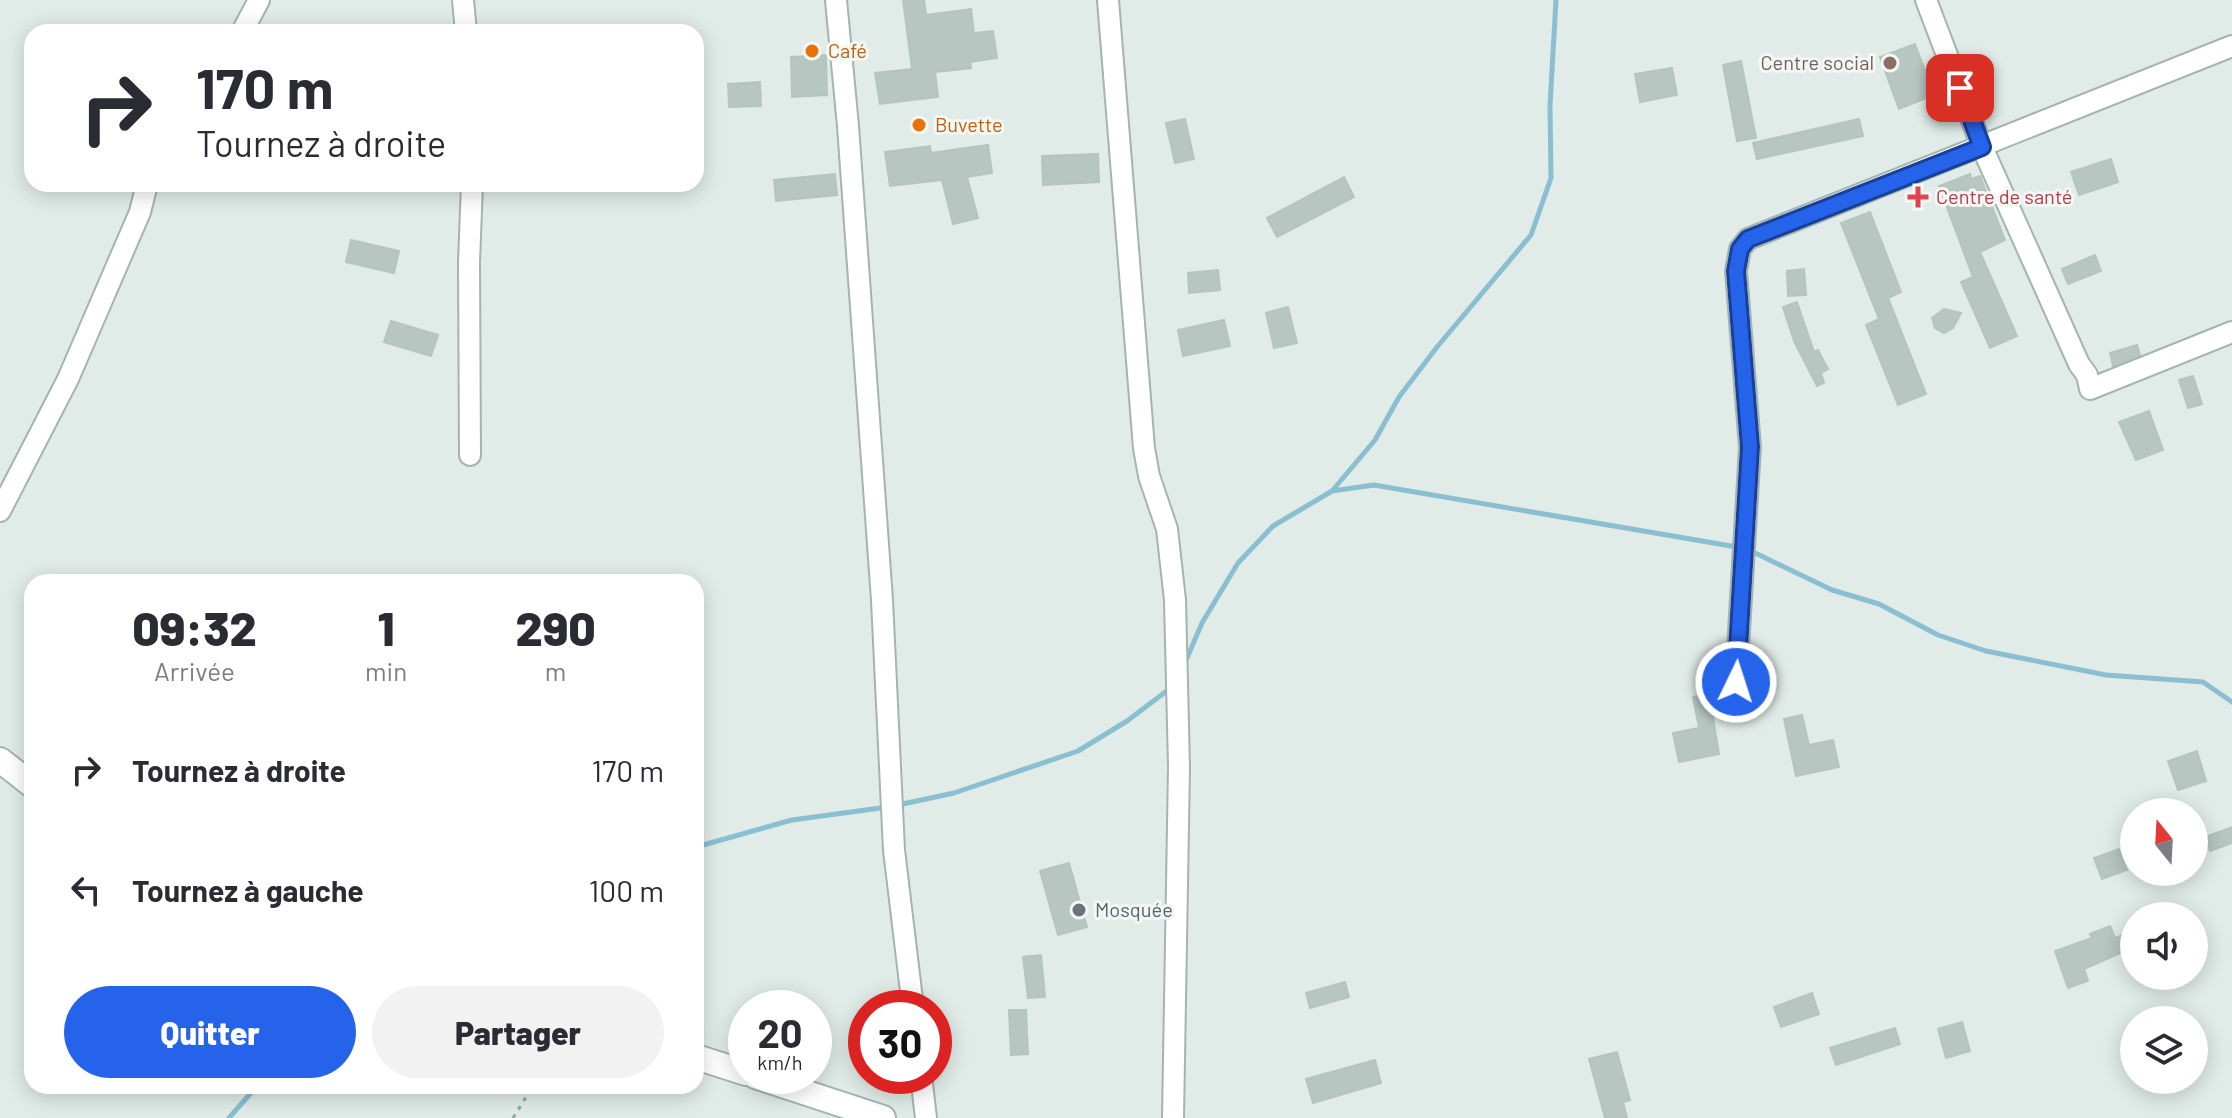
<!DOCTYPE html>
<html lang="fr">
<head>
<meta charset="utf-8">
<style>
	:root { --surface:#fff; --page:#f2f2f3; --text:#2b2b33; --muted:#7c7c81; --accent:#2563eb }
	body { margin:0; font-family:Barlow,sans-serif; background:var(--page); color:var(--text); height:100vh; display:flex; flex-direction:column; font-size:30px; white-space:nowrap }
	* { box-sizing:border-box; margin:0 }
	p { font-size:26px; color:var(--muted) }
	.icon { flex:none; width:44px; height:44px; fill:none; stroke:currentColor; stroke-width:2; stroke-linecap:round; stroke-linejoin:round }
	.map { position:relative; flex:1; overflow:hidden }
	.sheet { position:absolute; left:24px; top:574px; width:680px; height:520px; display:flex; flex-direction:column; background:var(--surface); border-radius:24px; box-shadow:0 4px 20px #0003 }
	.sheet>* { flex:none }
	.guide { position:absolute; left:24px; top:24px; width:680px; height:168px; border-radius:24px; box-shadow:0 4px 20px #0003; background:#fff; color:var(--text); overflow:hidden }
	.needle { width:52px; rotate:342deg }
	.fabs { position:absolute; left:2120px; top:798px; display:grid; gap:16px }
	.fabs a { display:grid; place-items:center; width:88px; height:88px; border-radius:50%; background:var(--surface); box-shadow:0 4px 20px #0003; font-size:40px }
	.speed { position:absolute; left:728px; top:990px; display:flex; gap:16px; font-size:40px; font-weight:700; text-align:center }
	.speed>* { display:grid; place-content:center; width:104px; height:104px; border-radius:50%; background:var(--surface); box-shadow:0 4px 20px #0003; line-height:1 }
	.speed small { font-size:20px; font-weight:400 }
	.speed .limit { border:12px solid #d22; background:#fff; color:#111 }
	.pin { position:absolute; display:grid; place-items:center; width:68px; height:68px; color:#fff; margin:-34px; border-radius:16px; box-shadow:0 4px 12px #0006 }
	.me { position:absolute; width:88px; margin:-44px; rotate:4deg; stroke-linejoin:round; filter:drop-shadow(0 0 6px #0008) }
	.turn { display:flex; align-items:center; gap:28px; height:168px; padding:0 40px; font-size:36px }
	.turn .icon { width:104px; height:104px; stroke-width:2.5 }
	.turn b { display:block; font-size:56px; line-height:68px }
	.eta { display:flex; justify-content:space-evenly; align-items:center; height:136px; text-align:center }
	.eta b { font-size:48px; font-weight:800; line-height:56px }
	.cta { display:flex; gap:16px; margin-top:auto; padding:16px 40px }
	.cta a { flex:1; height:92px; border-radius:48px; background:var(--accent); color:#fff; font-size:32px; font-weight:800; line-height:92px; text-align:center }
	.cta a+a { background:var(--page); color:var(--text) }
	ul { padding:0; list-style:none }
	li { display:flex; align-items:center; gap:24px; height:120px; padding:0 40px }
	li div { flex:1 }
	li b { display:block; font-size:30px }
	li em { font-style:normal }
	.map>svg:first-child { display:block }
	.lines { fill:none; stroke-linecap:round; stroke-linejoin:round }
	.stream { stroke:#89bfd1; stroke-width:5 }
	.building { fill:#b7c6c1; stroke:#b4c5c0; stroke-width:2 }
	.minor-casing { stroke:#a4b4b0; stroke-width:24 }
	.tertiary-casing { stroke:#a4b4b0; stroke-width:28 }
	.path { stroke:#82afa5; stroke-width:3; stroke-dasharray:4 6; stroke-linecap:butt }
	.minor { stroke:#fff; stroke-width:20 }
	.tertiary { stroke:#fff; stroke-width:24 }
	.route-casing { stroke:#184099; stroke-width:20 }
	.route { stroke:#2563eb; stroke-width:14 }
	.food-dot { fill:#e8710a; stroke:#f2f8f6; stroke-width:3 }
	.education-dot { fill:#8d6e63; stroke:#f2f8f6; stroke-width:3 }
	.health-dot { fill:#e0444e; stroke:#f2f8f6; stroke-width:3 }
	.worship-dot { fill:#6b7280; stroke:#f2f8f6; stroke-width:3 }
	.labels { text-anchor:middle; stroke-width:6; stroke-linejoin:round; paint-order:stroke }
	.food-label { font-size:20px; fill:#c56008; stroke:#f2f8f6; text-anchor:start }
	.education-label { font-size:20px; fill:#785e54; stroke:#f2f8f6; text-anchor:end }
	.health-label { font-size:20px; fill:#be3a42; stroke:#f2f8f6; text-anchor:start }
	.worship-label { font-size:20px; fill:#5b616d; stroke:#f2f8f6; text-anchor:start }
</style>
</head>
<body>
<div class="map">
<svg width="2232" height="1118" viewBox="0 0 2232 1118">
	<rect width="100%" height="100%" fill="#e1ece8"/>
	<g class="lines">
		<g class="stream">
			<polyline points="1332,491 1375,440 1399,397 1437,347 1531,235 1551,178 1550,106 1556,0"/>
			<polyline points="1751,551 1832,590 1879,604 1938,635 1986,651 2106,675 2203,682 2232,702"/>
			<polyline points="1184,665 1202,623 1238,563 1273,526 1332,491 1374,485 1737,547"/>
			<polyline points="898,805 954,793 1078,751 1127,721 1172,687"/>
			<polyline points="696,847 792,820 888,807"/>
			<polyline points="229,1118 257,1086"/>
		</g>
	</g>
	<g class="building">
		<polygon points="903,0 924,0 926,15 971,9 974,33 993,31 997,58 970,62 971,68 935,72 938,97 880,104 875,73 912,69"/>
		<polygon points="1915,44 1934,95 1899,109 1880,57"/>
		<polygon points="826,55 827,95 792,97 791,57"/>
		<polygon points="1741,61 1756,138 1737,141 1723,65"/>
		<polygon points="1672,68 1677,95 1640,102 1635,74"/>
		<polygon points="760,82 761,106 729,107 728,84"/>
		<polygon points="1185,119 1194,159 1175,163 1166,123"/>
		<polygon points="1859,119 1863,136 1757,159 1753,143"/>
		<polygon points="988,145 992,173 967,177 978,218 953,224 942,180 890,186 885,152 930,146 931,153"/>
		<polygon points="1098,154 1099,182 1043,185 1042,156"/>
		<polygon points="2111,159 2118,182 2079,195 2071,172"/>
		<polygon points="835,174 837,195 776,201 774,180"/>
		<polygon points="1970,174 1971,179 1980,176 2005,240 1980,252 2017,336 1990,348 1961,282 1973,277 1939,186"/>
		<polygon points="1344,177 1354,197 1277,237 1267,218"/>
		<polygon points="1870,212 1901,292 1888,298 1926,394 1898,405 1866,325 1879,319 1841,223"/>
		<polygon points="351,240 399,251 394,273 346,262"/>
		<polygon points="2095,255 2101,271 2068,284 2062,269"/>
		<polygon points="1804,269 1806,295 1788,296 1787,271"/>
		<polygon points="1218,270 1220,290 1189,293 1188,273"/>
		<polygon points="1797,302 1814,352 1818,350 1828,369 1821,373 1824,383 1817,386 1794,341 1783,307"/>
		<polygon points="1288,307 1297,343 1274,348 1266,313"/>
		<polygon points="1944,309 1961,313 1953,328 1944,333 1935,328 1932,318"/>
		<polygon points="1224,320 1230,346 1183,356 1178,330"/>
		<polygon points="391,321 438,335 431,356 384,342"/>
		<polygon points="2137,345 2140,355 2113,366 2110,353"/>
		<polygon points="2193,376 2202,404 2188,408 2179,380"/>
		<polygon points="2149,411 2163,450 2136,460 2119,422"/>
		<polygon points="1709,694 1719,754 1679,762 1673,733 1699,728 1693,697"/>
		<polygon points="1802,715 1809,745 1833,740 1839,767 1796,776 1784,719"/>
		<polygon points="2197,751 2206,781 2178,790 2168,761"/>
		<polygon points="2232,827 2232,843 2210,851 2205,837"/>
		<polygon points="2119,849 2127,870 2102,879 2094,858"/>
		<polygon points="1069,863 1087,927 1058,935 1040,871"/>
		<polygon points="2110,926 2115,938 2134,931 2134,947 2084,969 2088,981 2068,988 2055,951 2092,938 2090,934"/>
		<polygon points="1041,955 1045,997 1028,998 1023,957"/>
		<polygon points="1345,982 1349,997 1310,1008 1306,993"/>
		<polygon points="1812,993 1819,1014 1781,1027 1774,1007"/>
		<polygon points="1009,1010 1026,1010 1028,1054 1011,1055"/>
		<polygon points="1962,1022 1970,1051 1946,1058 1938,1029"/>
		<polygon points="1895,1028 1900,1044 1836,1065 1830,1048"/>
		<polygon points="1617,1052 1630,1100 1623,1102 1627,1118 1605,1118 1589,1059"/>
		<polygon points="1375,1060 1381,1083 1313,1103 1306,1079"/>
	</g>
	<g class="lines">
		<defs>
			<g id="minor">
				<polyline points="463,0 466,32"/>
				<polyline points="836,0 848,126 882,600 894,850 913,1008"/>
				<polyline points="1108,0 1144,448 1149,476 1167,529 1175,600 1179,767 1173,1118"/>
				<polyline points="1926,0 1982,147 2079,364 2087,375 2090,389 2232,332"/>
				<polyline points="242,32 259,0"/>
				<polyline points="470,455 469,262 472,184"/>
				<polyline points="0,511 68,379 140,212 147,184"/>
				<polyline points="1736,682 1750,447 1736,271 1740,249 1748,239 2232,46"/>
				<polyline points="921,1076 926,1118"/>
			</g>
			<g id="tertiary">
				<polyline points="0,760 32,785"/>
				<polyline points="696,1057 746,1073"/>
				<polyline points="755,1076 883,1118"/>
			</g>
		</defs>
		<use href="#minor" class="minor-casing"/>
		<use href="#tertiary" class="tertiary-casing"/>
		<polyline class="path" points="513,1118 533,1086"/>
		<use href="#minor" class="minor"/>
		<use href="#tertiary" class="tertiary"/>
	</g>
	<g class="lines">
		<defs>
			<polyline id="route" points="1736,682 1750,447 1736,271 1740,249 1748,239 1982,147 1960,88"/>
		</defs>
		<use href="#route" class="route-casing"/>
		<use href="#route" class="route"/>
	</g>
	<g class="food-dot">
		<circle cx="812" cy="51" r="8"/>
		<circle cx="919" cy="125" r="8"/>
	</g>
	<circle class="education-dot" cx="1890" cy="63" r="8"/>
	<path class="health-dot" d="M1914 185h8v8h8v8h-8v8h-8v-8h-8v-8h8z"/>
	<circle class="worship-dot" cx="1079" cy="910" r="8"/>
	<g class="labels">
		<g class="food-label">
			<text x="828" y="58">Café</text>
			<text x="935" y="132">Buvette</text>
		</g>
		<g class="education-label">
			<text x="1874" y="70">Centre social</text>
		</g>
		<g class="health-label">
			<text x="1936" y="204">Centre de santé</text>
		</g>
		<g class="worship-label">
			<text x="1095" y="917">Mosquée</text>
		</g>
	</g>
</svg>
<div class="fabs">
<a><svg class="needle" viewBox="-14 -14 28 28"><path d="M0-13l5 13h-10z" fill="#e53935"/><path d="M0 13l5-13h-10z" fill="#7c7c81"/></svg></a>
<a><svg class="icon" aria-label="sound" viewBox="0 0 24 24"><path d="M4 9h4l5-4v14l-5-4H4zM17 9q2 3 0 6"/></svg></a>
<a><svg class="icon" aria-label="layers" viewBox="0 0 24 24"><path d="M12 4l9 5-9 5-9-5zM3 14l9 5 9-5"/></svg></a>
</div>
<div class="speed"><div>20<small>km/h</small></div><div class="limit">30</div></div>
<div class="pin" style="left:1960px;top:88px;background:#d93025"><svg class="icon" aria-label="arrive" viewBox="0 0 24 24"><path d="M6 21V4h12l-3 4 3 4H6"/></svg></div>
<svg class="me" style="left:1736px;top:682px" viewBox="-20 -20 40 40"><circle r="17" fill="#2563eb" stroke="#fff" stroke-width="3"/><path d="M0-11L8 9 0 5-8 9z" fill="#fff"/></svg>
<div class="guide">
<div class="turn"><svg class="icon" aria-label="right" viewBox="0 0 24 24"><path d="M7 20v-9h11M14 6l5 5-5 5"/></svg><div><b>170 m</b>Tournez à droite</div></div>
</div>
<section class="sheet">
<div class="eta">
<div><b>09:32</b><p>Arrivée</p></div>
<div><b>1</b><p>min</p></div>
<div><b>290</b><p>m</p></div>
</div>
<ul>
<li><svg class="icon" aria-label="right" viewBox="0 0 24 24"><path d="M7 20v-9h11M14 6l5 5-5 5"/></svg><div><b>Tournez à droite</b></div><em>170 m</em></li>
<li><svg class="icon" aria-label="left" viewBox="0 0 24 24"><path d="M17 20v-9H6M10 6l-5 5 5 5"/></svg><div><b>Tournez à gauche</b></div><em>100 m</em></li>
</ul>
<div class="cta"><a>Quitter</a><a>Partager</a></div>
</section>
</div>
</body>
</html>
